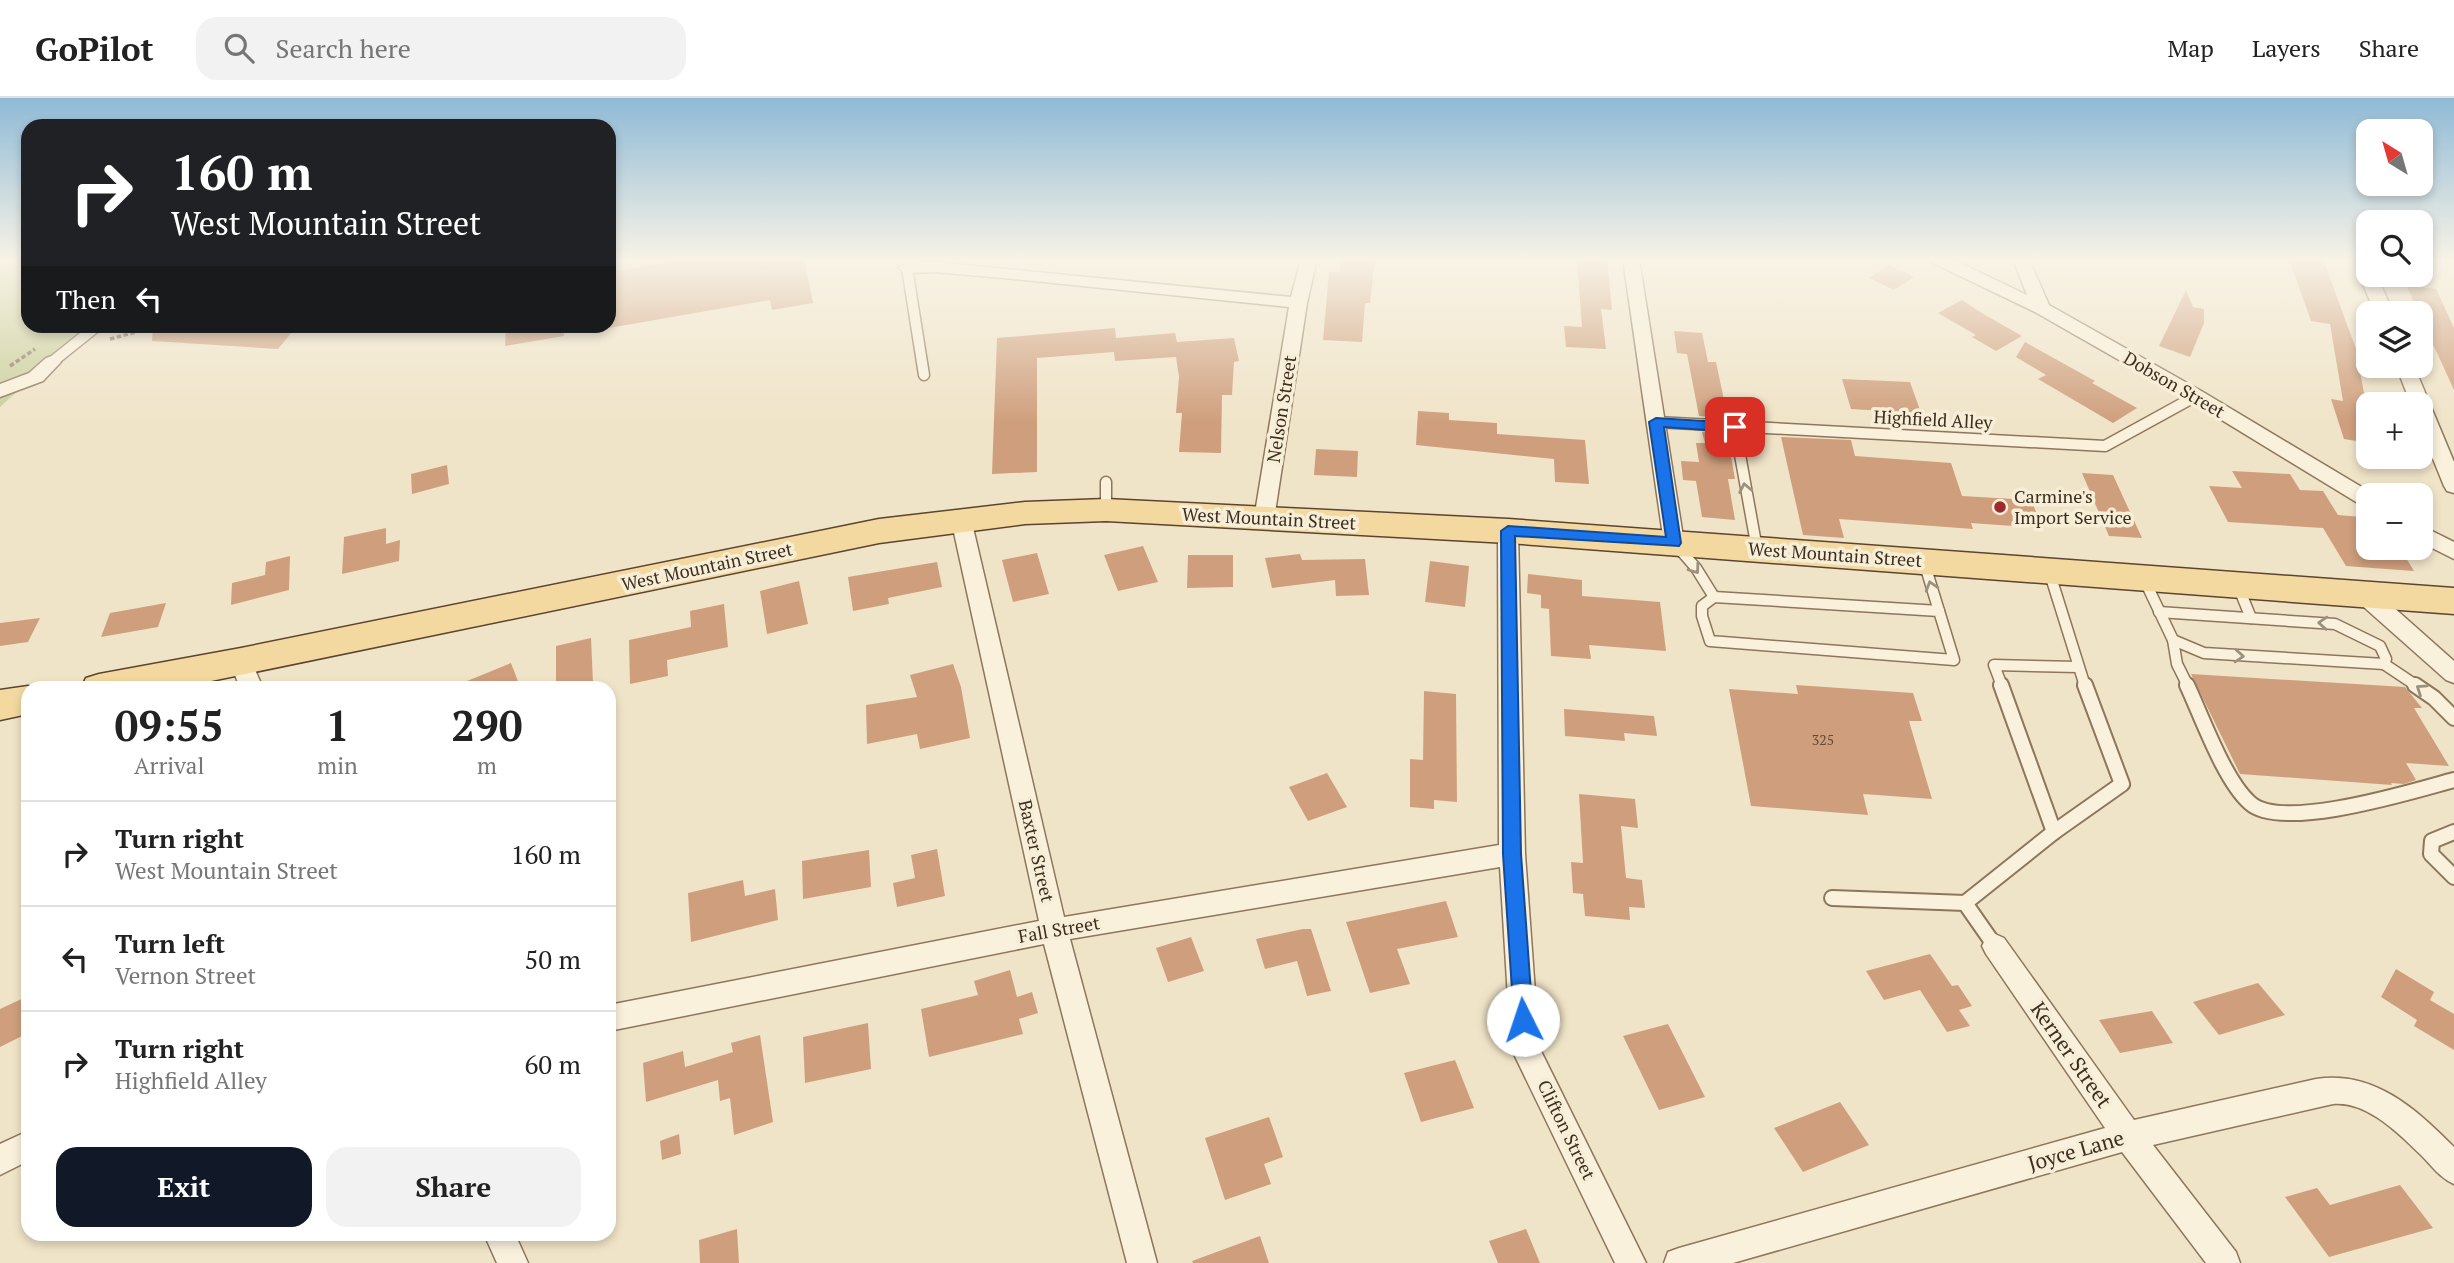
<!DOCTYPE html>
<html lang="en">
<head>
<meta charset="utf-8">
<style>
	:root { --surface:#fff; --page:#f2f2f2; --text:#222; --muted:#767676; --line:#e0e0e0; --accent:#111827 }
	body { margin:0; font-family:"PT Serif",serif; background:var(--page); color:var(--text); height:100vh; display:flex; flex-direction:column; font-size:26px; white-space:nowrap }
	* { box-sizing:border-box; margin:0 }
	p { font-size:23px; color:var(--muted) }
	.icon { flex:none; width:38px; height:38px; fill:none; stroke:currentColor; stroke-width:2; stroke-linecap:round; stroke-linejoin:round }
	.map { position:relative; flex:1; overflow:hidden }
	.drawer { position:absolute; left:21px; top:583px; width:595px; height:560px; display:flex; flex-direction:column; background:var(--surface); border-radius:21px; box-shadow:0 4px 10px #0003 }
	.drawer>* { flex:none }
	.guide { position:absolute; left:21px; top:21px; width:595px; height:214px; border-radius:21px; box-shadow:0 4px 10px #0003; background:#202124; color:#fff; overflow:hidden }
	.needle { width:46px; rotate:323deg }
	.fabs { position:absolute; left:2356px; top:21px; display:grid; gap:14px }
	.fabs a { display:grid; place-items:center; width:77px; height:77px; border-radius:14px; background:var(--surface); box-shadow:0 4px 10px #0003; font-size:35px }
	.pin { position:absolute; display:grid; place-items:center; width:60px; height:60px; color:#fff; margin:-30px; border-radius:14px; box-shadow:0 4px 10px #0006 }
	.me { position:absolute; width:77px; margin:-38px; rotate:356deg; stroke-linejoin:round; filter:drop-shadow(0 0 5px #0008) }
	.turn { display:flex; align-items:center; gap:24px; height:147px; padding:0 35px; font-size:32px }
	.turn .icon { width:91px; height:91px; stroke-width:2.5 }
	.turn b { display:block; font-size:49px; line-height:60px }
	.then { display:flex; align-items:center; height:66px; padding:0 35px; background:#0003; gap:14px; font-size:26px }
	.eta { display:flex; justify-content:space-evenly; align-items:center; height:119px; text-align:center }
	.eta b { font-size:42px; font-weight:700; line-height:49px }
	.primary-button { display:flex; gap:14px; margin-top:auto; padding:14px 35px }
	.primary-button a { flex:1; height:80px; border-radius:21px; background:var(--accent); color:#fff; font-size:28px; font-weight:700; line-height:80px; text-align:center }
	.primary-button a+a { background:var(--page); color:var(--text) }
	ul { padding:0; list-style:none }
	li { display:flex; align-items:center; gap:21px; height:105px; padding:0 35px; border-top:2px solid var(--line) }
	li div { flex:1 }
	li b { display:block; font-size:26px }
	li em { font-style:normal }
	header { display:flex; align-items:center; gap:42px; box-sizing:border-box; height:98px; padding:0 35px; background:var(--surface); border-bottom:2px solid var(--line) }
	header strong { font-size:33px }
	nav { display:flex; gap:38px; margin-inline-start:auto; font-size:24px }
	.search { width:490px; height:63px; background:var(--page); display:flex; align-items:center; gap:18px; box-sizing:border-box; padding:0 24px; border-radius:21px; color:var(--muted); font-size:26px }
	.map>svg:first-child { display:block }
	.green { fill:#c9cf9b }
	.building { fill:#cf9f7d }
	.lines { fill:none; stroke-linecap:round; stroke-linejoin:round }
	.service-far1-casing { stroke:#8d765c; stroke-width:13 }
	.service-casing { stroke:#8d765c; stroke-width:18 }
	.minor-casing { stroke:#8d765c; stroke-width:3 }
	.primary-casing { stroke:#5b4430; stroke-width:3 }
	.path { stroke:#8d765c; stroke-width:3.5; stroke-dasharray:4.5 2.5; stroke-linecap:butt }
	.service-far1 { stroke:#faf1dc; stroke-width:10 }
	.service { stroke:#faf1dc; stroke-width:14 }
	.minor { fill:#faf1dc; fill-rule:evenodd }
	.primary { fill:#f3d9a0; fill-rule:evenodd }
	.oneway { stroke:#9c907e }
	.route { fill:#1a73e8; stroke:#114b97; stroke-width:2 }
	.poi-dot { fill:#9e2a2b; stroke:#f7eed8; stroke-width:2.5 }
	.labels { text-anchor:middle; stroke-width:7; stroke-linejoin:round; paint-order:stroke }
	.number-label { font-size:14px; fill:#624a37 }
	.street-label { font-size:18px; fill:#3d2e20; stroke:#f7eed8 }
	.poi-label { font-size:18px; fill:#3d2e20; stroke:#f7eed8; text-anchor:start }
	.near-street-label { font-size:21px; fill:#3d2e20; stroke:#f7eed8 }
</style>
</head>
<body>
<header>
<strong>GoPilot</strong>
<div class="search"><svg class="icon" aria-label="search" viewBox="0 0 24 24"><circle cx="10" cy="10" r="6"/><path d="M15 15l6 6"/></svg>Search here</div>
<nav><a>Map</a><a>Layers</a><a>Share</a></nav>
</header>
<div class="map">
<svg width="2454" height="1165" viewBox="0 0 2454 1165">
	<rect width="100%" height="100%" fill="#f0e4c8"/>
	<polygon class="green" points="0,161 28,161 28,228 90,228 0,309"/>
	<g class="building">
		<polygon points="686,161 804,161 813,205 772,212 770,202 609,230 609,174"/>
		<polygon points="1341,161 1375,161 1370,205 1365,205 1362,244 1323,242 1329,174 1340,174"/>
		<polygon points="1577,161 1607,161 1612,212 1601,211 1606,251 1566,249 1564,228 1582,229"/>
		<polygon points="2289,161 2323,161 2356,251 2368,317 2368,345 2344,341 2331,301 2343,303 2330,226 2311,223"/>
		<polygon points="1889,167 1914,179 1894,192 1869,180"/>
		<polygon points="2406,187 2436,191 2454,230 2454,292"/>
		<polygon points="2186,192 2193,209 2204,211 2204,225 2190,259 2159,248"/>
		<polygon points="1962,202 1985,217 2022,238 1996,253 1972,239 1976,237 1938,215"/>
		<polygon points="153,228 297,228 278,251 152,243"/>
		<polygon points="506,228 563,228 564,238 505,248"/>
		<polygon points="1115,230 1116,240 1175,235 1177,244 1234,240 1239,263 1234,264 1232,297 1222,297 1221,355 1179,354 1182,315 1176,315 1179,279 1176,259 1115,263 1114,254 1037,260 1037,374 992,376 997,240"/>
		<polygon points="1674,233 1702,235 1708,264 1716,264 1726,311 1722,311 1724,320 1699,318 1687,256 1677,255"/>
		<polygon points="2025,244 2095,283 2092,285 2137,310 2113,325 2038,281 2046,277 2016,259"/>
		<polygon points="1842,281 1910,284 1921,315 1851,311"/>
		<polygon points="1418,313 1449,315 1449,322 1497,325 1497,336 1585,342 1589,386 1555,384 1554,361 1416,347"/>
		<polygon points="1702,334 1727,336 1735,381 1728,381 1735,422 1702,419 1696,383 1683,382 1681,363 1699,364 1696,345 1705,345"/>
		<polygon points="1781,339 1851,342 1855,358 1951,365 1962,398 2031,402 2043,430 1971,425 1973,431 1839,421 1844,440 1803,437"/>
		<polygon points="1316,351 1358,353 1357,379 1314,377"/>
		<polygon points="447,367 449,386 412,396 411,376"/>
		<polygon points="2232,373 2290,376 2300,392 2323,393 2338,417 2362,419 2368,428 2368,450 2400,450 2414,473 2346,468 2323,430 2228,424 2209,388 2242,390"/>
		<polygon points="2082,375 2113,377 2142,440 2109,438"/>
		<polygon points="386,430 386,446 400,442 399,463 342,476 344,439"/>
		<polygon points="1143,448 1158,484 1118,493 1104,457"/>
		<polygon points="1037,455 1049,496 1013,504 1002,462"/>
		<polygon points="1300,456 1302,462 1365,461 1369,497 1336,498 1335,482 1272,490 1265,460"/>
		<polygon points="1188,457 1233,457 1233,489 1187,490"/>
		<polygon points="290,458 289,492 231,507 232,485 265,477 266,464"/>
		<polygon points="1430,463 1469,468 1465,509 1425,504"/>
		<polygon points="937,464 942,489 888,500 889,506 853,513 848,479"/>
		<polygon points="1528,476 1582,482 1582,498 1660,504 1666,553 1589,547 1591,561 1551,558 1549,511 1541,510 1541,497 1527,495"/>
		<polygon points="799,483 808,526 767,536 760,493"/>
		<polygon points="166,505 158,529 101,539 110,515"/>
		<polygon points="724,506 728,549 667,562 668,578 630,586 629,542 691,529 690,513"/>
		<polygon points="40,520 28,544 0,548 0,525"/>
		<polygon points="591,540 593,585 556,590 556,548"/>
		<polygon points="511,565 519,586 509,590 450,590"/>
		<polygon points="953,566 961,589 970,640 920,651 917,636 867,646 866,607 917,599 910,577"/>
		<polygon points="2191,576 2405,589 2422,610 2414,610 2449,668 2406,665 2416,682 2404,686 2391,685 2392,687 2240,676"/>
		<polygon points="1796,587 1913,595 1922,623 1909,623 1932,701 1863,696 1868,717 1751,708 1729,591 1798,596"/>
		<polygon points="1424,593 1456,596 1457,704 1434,702 1434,711 1410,709 1410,661 1423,662"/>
		<polygon points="1564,611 1654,618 1657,638 1624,635 1625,643 1565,638"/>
		<polygon points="1327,675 1347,709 1308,723 1289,689"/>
		<polygon points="1579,696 1635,701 1638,730 1621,728 1626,780 1642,782 1645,810 1629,809 1630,822 1585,818 1583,796 1573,795 1571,764 1583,765"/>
		<polygon points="937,751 945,798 897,809 893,785 915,780 911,757"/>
		<polygon points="869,752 871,789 803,801 802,763"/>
		<polygon points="743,782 745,798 775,791 778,822 691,844 688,795"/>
		<polygon points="1446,803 1458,839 1397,851 1410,886 1370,895 1346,824"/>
		<polygon points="1303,831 1311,831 1331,893 1307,898 1297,863 1265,871 1256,841"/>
		<polygon points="1191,839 1204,873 1168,884 1156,850"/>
		<polygon points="1930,856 1952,888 1958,887 1972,908 1959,912 1970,928 1947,934 1920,892 1884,902 1866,873"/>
		<polygon points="2396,871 2434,894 2430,902 2454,916 2454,952 2414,928 2417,922 2381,899"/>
		<polygon points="1010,872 1017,899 1032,894 1038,915 1019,921 1023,936 929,959 921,911 978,897 974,883"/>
		<polygon points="2258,885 2285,917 2219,937 2193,904"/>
		<polygon points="28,898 28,935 0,949 0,911"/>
		<polygon points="2152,913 2173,945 2120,955 2099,922"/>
		<polygon points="868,925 871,971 805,985 803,939"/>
		<polygon points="1668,926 1705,999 1659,1012 1623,938"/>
		<polygon points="760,937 773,1024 734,1037 730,1000 720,1003 718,982 646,1004 643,965 683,953 685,969 733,954 731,945"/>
		<polygon points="1455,962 1474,1010 1421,1024 1404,975"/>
		<polygon points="1840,1004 1869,1047 1803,1074 1774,1030"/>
		<polygon points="1269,1019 1283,1059 1264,1066 1271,1086 1225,1102 1205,1040"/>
		<polygon points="679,1036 681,1056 662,1062 660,1043"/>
		<polygon points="2400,1087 2433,1130 2329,1159 2285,1099 2317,1090 2330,1107"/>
		<polygon points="737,1131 739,1165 700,1165 699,1142"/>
		<polygon points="1526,1131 1540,1165 1498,1165 1489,1143"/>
		<polygon points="1260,1138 1269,1165 1193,1165 1192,1163"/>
	</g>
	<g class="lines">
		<defs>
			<g id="service-far1">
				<polyline points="917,161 907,170 924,277"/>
				<polyline points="52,264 97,228"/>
				<polyline points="1656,324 2105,348 2196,298"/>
				<polyline points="1735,329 1757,451"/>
				<polyline points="1106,384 1106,412"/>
				<polyline points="1675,446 1696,470 1714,499"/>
				<polyline points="1924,464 1939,513"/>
				<polyline points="2049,473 2085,588"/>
				<polyline points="2144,481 2173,542 2177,566 2188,588"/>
				<polyline points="2238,488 2251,520"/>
				<polygon points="1714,499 1939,513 1954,562 1710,543 1702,518 1702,508"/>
				<polyline points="2159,514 2335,526 2380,548 2386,561 2384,566 2204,555 2173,542"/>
				<polyline points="2384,566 2417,588"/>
				<polyline points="2002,588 1994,567 2078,569"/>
			</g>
			<g id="service">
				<polyline points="2001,587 2054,734"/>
				<path d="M2187,587c15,32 37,95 63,118 32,29 163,-12 204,-23"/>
				<polyline points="2415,587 2434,600 2454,620"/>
				<polyline points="2454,734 2432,743 2431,756 2454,779"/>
				<polyline points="1832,800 1965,805"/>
				<polyline points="1995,848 1965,805 2054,734 2122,686 2085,587"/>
			</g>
			<g id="minor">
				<polygon points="1301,161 1317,161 1307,205 1274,421 1271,426 1257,426 1254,421 1289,209 1014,181 935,174 907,175 898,170 907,165 935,164 1291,199"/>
				<polygon points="1623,161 1639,161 1684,445 1681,450 1674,452 1667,450 1664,445"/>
				<polygon points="1931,161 1952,161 2027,197 2013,161 2029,161 2049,207 2203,294 2375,397 2368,397 2368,409 2361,407 2189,302 2035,214 1933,165"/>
				<polygon points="2368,172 2368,177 2377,177 2393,215 2375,215 2359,177"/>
				<polygon points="52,258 61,264 43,283 0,299 0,286 29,275 46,260"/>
				<polygon points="2396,268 2414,268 2454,364 2454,395 2447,393 2444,388 2420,329 2420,306 2411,306"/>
				<polygon points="961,414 968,416 971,421 1064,819 1499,747 1498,433 1501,428 1508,426 1515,428 1518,433 1525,756 1539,949 1646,1165 1615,1165 1511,950 1500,769 1070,841 1157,1165 1127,1165 1044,846 609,933 609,907 1039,823 951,421 954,416"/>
				<polygon points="2420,427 2454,444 2454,461 2420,444"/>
				<polygon points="2365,489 2373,491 2454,563 2454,585 2446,582 2357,503 2354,497 2357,491"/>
				<polygon points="241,555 249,558 263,590 240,590 230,564 233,558"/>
				<path d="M1995,836l9,4 130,182 182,-41c58,-9 100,30 138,68v37c-14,-6 -22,-18 -33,-29 -23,-22 -54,-54 -88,-51l-180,41 83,107 4,11h-34l-84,-111 -389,111h-69l4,-11 11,-4 426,-120 -119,-174 -4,-8 4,-8z"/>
				<polygon points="28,1033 28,1063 0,1077 0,1046"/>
				<polygon points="484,1136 515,1136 528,1165 497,1165"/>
			</g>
			<g id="primary">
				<polygon points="1106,401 1508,421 2454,490 2454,516 1508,445 1106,423 1025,426 879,445 177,590 81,590 86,580 99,576 241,550 879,421 1025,404"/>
				<polygon points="28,588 35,590 28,590 28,616 0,622 0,592"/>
			</g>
		</defs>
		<use href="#service-far1" class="service-far1-casing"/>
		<use href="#service" class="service-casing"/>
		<use href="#minor" class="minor-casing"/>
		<use href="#primary" class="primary-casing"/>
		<g class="path">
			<polyline points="110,241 158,228"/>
			<polyline points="10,268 35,251"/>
		</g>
		<use href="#service-far1" class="service-far1"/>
		<use href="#service" class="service"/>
		<use href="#minor" class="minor"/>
		<use href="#primary" class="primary"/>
	</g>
	<defs><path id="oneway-chevron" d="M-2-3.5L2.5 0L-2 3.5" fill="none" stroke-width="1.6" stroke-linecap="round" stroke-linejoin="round" transform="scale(1.75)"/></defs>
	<g class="oneway">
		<use href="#oneway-chevron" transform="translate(1745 390) rotate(-101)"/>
		<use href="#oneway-chevron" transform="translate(1695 471) rotate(54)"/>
		<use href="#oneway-chevron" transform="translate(1931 488) rotate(-107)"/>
		<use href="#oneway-chevron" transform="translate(2323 525) rotate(-176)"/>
		<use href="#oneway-chevron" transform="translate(2239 558) rotate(4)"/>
		<use href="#oneway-chevron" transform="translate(2421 591) rotate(-146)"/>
	</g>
	<linearGradient id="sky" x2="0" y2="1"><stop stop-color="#8fbad6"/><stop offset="0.5" stop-color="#f8f3e6"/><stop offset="1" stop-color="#f8f3e6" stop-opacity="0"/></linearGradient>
	<rect width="2454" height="324" fill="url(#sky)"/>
	<polygon class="route" points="1656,320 1735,325 1742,329 1735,334 1664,329 1681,445 1679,448 1515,438 1521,756 1533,922 1530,928 1523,931 1517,928 1514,922 1503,756 1501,433 1508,428 1666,439 1649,324"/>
	<circle class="poi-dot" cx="2000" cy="409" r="7"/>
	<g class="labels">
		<g class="number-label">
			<text x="1823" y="647">325</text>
		</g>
		<g class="street-label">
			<text transform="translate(2174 287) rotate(30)" y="6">Dobson Street</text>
			<text transform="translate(1282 311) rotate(-81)" y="6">Nelson Street</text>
			<text transform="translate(1933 322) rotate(3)" y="6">Highfield Alley</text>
			<text transform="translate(1269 421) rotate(3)" y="6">West Mountain Street</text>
			<text transform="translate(1835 457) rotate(4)" y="6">West Mountain Street</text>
			<text transform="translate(707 469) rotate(-12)" y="6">West Mountain Street</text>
			<text transform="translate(1036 753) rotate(77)" y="6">Baxter Street</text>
			<text transform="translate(1059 832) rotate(-10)" y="6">Fall Street</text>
			<text transform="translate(1566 1032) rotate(64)" y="6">Clifton Street</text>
		</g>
		<g class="poi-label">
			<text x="2014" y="405">Carmine's<tspan x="2014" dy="21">Import Service</tspan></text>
		</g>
		<g class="near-street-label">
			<text transform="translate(2071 957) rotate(55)" y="7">Kerner Street</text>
			<text transform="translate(2076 1053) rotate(-16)" y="7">Joyce Lane</text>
		</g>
	</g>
</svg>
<div class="fabs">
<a><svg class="needle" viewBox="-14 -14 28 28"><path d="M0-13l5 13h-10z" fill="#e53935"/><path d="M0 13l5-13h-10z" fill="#767676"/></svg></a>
<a><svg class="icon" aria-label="search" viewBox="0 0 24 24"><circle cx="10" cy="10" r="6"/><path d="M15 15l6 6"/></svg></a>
<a><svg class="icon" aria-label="layers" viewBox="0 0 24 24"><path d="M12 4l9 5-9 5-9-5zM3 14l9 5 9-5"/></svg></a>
<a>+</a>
<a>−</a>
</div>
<div class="pin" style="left:1735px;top:329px;background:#d93025"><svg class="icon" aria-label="arrive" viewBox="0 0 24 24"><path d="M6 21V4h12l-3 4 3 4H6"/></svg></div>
<svg class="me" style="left:1523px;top:922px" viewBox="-20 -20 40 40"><circle r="19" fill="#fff"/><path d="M0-13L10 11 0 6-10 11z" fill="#1a73e8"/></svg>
<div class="guide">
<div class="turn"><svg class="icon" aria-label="right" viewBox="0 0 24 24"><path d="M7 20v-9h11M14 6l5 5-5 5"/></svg><div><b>160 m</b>West Mountain Street</div></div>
<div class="then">Then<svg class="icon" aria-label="left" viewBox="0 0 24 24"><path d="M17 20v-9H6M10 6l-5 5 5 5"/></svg></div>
</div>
<section class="drawer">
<div class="eta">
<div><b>09:55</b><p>Arrival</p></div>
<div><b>1</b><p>min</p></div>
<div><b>290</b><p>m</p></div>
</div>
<ul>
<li><svg class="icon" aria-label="right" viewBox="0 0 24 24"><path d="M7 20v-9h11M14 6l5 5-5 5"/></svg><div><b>Turn right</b><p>West Mountain Street</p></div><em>160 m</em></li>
<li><svg class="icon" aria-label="left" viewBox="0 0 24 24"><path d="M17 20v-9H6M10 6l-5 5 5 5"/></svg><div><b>Turn left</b><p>Vernon Street</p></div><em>50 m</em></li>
<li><svg class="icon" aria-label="right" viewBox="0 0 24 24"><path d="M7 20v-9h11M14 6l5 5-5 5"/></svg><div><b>Turn right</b><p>Highfield Alley</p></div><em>60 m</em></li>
</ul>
<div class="primary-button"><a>Exit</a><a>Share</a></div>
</section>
</div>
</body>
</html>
